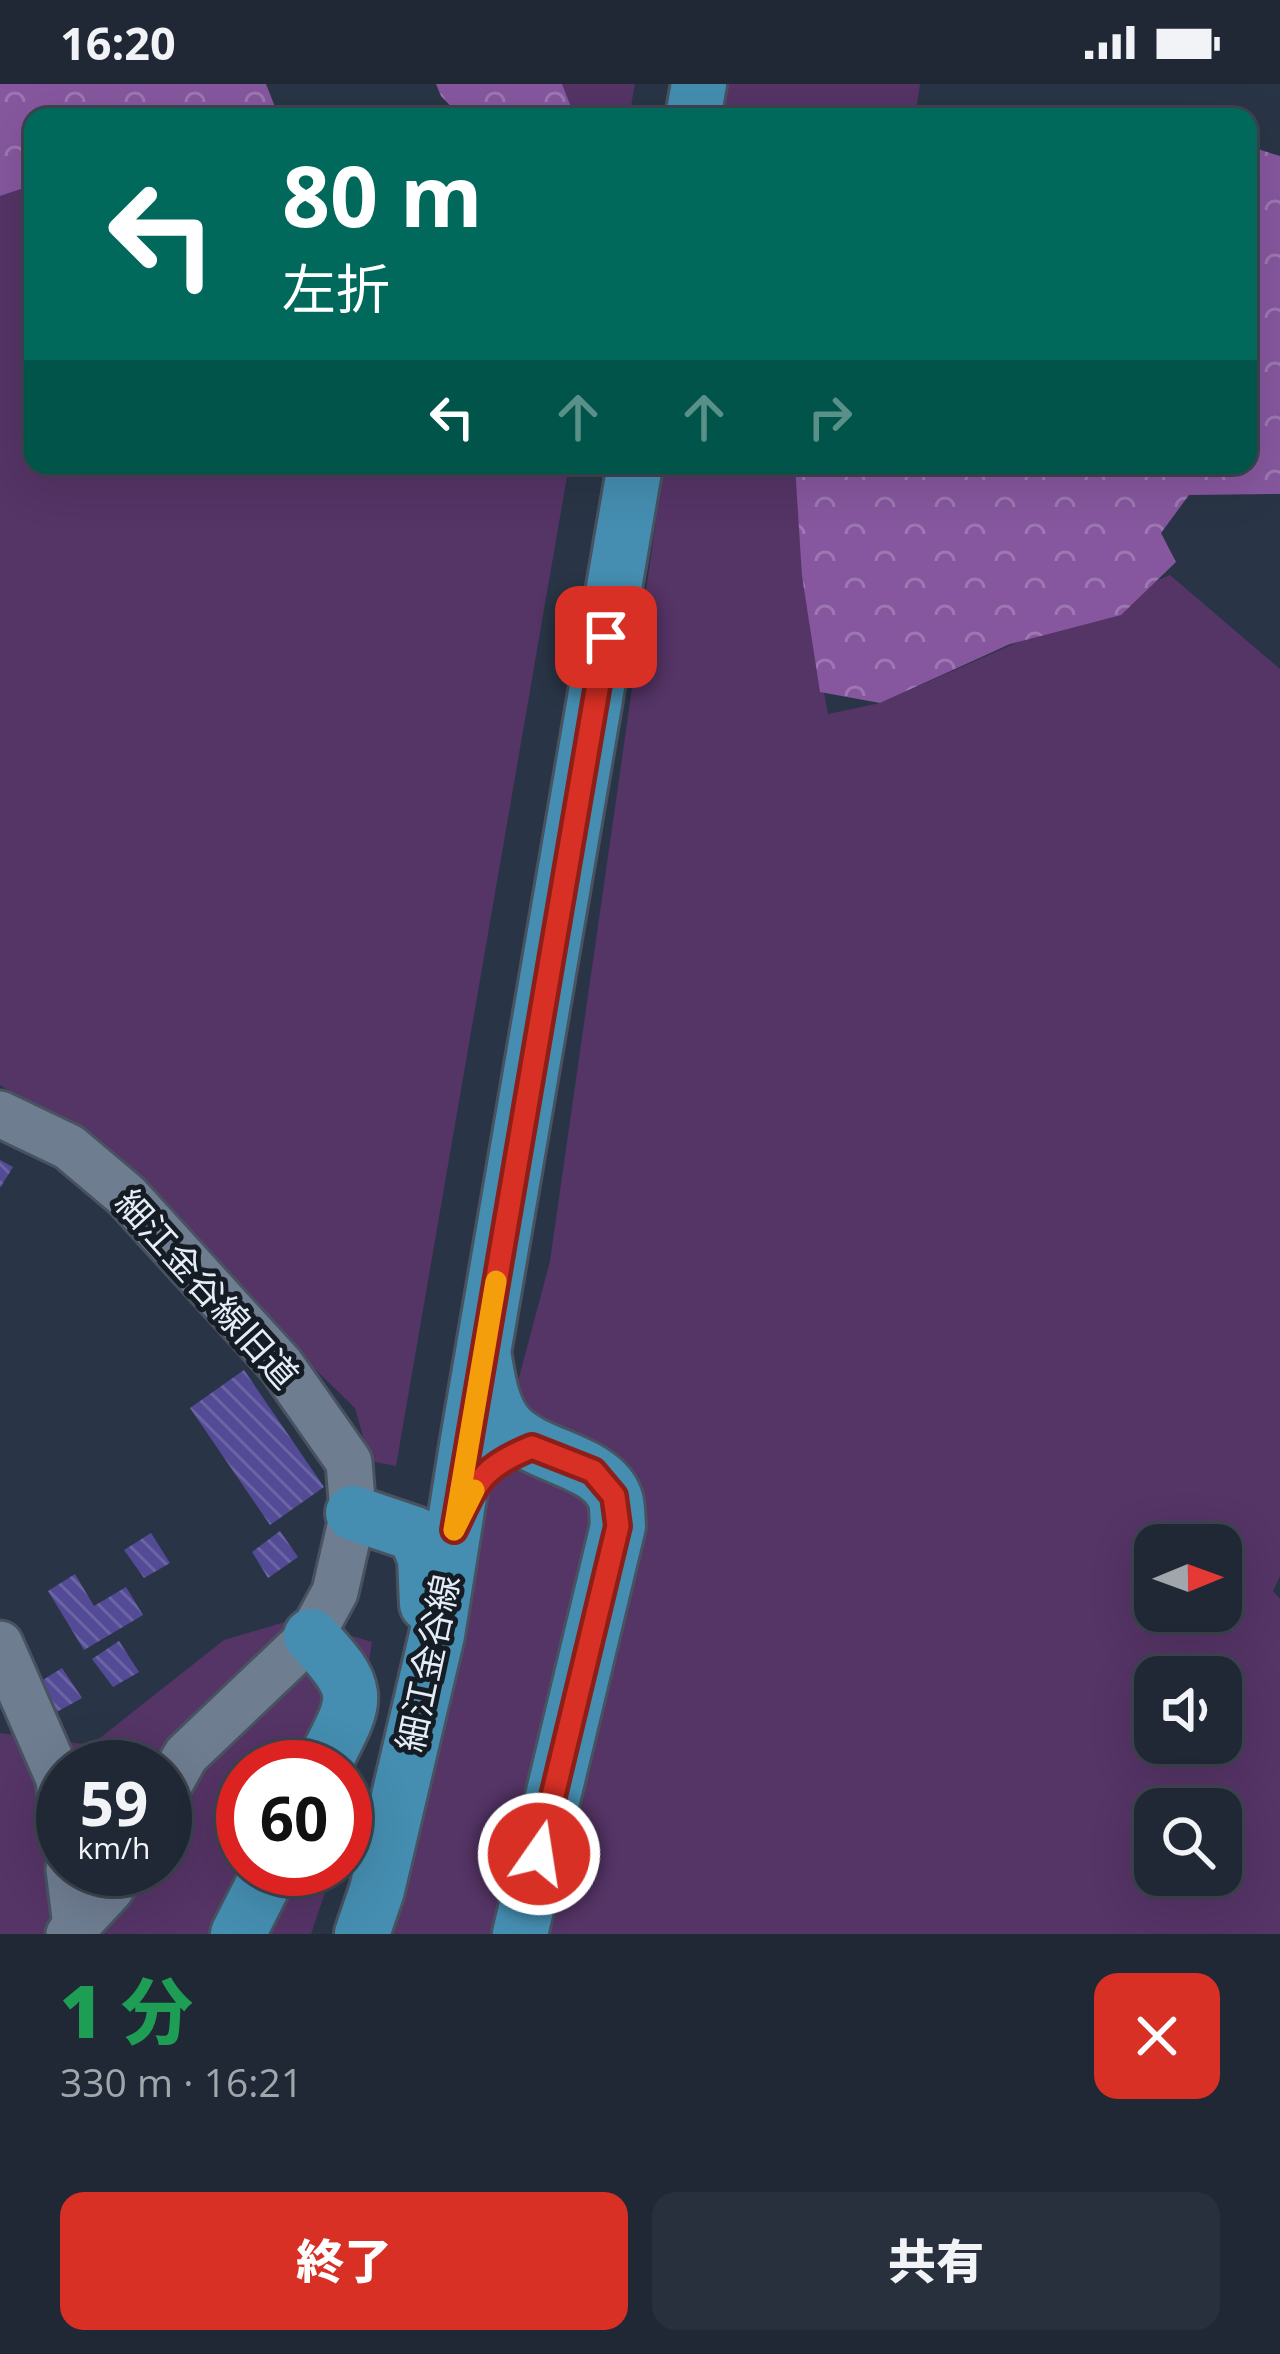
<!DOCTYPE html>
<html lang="ja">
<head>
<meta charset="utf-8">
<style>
	:root { --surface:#1f2834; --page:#27303c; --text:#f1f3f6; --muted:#a1a6ac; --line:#3c444f; --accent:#d93025 }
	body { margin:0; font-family:"Open Sans","Noto Sans JP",sans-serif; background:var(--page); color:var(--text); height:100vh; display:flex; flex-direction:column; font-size:45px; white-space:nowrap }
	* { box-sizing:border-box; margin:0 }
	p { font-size:39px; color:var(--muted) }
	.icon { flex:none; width:66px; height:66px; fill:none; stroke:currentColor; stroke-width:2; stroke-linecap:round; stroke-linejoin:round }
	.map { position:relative; height:1850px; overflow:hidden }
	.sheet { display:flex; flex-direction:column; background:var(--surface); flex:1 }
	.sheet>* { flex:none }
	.banner { position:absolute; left:24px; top:24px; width:1233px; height:366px; border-radius:24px; box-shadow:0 12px 48px #0002,0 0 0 3px var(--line); background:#00695c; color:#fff; overflow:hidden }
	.needle { width:78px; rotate:89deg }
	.tools { position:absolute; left:1134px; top:1440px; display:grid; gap:24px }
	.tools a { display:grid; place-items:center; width:108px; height:108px; border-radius:24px; background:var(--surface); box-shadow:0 12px 48px #0002,0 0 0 3px var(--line); font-size:60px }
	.speed { position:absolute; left:36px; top:1656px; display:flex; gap:24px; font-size:60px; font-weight:700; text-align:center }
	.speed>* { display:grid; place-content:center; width:156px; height:156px; border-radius:50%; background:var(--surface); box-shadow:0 12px 48px #0002,0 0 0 3px var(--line); line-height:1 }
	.speed small { font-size:30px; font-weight:400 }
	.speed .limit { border:18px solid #d22; background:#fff; color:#111 }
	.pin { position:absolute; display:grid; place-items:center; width:102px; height:102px; color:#fff; margin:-51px; border-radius:24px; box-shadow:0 6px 18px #0006 }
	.me { position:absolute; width:132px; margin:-66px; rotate:13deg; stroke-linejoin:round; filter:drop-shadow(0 0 9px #0008) }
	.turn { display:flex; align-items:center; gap:42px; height:252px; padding:0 60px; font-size:54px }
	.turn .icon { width:156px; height:156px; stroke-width:2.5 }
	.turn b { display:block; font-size:84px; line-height:102px }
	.lanes { display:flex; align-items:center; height:114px; padding:0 60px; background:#0003; justify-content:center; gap:60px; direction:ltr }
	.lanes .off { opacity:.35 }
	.round { display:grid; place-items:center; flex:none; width:126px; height:126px; border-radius:24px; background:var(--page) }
	.head { display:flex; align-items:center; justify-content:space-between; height:204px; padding:0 60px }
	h1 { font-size:72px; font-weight:800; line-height:90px; color:#1e9e55 }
	.button { display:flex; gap:24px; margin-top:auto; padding:24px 60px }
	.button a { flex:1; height:138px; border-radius:24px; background:var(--accent); color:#fff; font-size:48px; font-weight:800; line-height:138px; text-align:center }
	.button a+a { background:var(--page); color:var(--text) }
	.status { display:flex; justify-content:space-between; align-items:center; height:84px; padding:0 60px; background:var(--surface); direction:ltr }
	.status svg { height:33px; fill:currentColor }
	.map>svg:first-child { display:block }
	.grass { fill:#553466; fill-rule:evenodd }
	.forest { fill:url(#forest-crowns) }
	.building { fill:url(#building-back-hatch) }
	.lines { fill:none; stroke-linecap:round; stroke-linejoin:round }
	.minor-casing { stroke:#485261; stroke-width:51 }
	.major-casing { stroke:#485261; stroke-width:60 }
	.minor { stroke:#6f7d91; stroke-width:45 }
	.major { stroke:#458eb1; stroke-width:54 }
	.route-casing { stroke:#8d1f18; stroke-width:30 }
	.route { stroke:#d93025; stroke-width:21 }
	.slow { stroke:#f59e0b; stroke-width:21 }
	.labels { text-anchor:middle; stroke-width:10; stroke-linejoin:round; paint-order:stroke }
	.street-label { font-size:36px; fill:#e4ecf7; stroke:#161c24 }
</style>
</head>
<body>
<div class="status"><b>16:20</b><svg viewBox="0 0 49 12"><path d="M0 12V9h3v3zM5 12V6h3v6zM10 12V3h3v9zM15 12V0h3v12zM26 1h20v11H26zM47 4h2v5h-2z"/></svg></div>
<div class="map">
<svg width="1280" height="1850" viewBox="0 0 1280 1850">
	<defs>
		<pattern id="forest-crowns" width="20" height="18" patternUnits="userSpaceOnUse" patternTransform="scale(3)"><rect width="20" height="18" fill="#86579e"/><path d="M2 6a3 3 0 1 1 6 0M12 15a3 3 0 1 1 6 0" fill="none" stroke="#9d77b1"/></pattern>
		<pattern id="building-back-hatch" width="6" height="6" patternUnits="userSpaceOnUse" patternTransform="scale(3)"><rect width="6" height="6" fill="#534b96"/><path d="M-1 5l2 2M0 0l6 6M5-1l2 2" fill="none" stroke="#6c65a5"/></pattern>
	</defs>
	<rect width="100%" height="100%" fill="#293546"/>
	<g class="grass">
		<polygon points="562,0 635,0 629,33 575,33"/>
		<polygon points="724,0 920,0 915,33 717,33"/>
		<polygon points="33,101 33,381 569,381 396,1382 370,1377 355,1324 58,1036 0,1001 0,112"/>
		<path d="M664,381h140l-2,111 26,138 52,-11 290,-128 110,94v907l-7,15 7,8v335h-909l179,-673zM1155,1461h66v66h-66zM1155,1593h66v66h-66zM1155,1725h66v66h-66z"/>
		<path d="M295,1535l77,23 -27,173v-48h-102v102h90l-22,65h-311v-201l91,12 133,-105zM63,1683h102v102h-102z"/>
	</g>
	<g class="forest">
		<polygon points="0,0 266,0 279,33 33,33 33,101 0,112"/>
		<polygon points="436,0 562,0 575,33 461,33 441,12"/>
		<polygon points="1248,62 1280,72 1280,410 1189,411 1161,449 1176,478 1121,531 1010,560 880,619 820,608 802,492 795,381 1248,381"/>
	</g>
	<g class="building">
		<polygon points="0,1076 13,1083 0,1104"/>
		<polygon points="244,1286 324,1403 270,1441 190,1324"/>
		<polygon points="280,1447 298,1473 268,1494 252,1468"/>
		<polygon points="151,1449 170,1479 144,1494 124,1466"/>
		<polygon points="75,1490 94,1522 126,1503 143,1531 84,1566 48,1507"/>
		<polygon points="119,1557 139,1588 113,1603 92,1575"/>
		<polygon points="62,1584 82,1614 55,1629 35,1601"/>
	</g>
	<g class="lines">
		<defs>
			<g id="minor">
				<polyline points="0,1030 69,1063 127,1112 281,1281 349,1378 353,1429 335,1508 311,1552 186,1671 165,1708"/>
				<polyline points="0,1560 59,1695 63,1732"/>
				<polyline points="69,1785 76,1842"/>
				<polyline points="69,1850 110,1806 122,1785"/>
			</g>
			<g id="major">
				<polyline points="693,33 699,0"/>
				<path d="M484,1274c4,23 8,51 24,69 29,31 93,33 107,71 3,8 2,19 3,28l-98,408"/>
				<polyline points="353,1429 415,1450 425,1474 427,1520"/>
				<path d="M311,1552c55,58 46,62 11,131"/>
				<polyline points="238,1850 271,1785"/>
				<polyline points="362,1850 377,1806 437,1551 468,1356 635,381"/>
			</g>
		</defs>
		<use href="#minor" class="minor-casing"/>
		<use href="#major" class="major-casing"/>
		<use href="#minor" class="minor"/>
		<use href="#major" class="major"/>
	</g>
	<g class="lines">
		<defs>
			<path id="route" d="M539,1770l79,-328 -4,-30 -21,-25 -61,-24c-52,21 -55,35 -78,83l152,-893"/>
		</defs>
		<use href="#route" class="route-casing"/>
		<use href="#route" class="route"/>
		<polyline class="slow" points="474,1406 454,1446 496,1197"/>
	</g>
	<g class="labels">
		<g class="street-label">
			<text transform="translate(207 1205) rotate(48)" y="13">細江金谷線旧道</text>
			<text transform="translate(428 1579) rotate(-78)" y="13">細江金谷線</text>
		</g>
	</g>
</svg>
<div class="tools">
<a><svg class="needle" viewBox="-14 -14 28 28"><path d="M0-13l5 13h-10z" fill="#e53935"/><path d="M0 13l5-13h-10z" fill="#a1a6ac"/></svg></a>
<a><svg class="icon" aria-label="sound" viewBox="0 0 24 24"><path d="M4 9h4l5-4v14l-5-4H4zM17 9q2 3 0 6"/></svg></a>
<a><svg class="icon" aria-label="search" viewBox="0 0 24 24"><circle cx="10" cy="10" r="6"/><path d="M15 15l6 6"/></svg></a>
</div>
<div class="speed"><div>59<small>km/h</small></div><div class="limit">60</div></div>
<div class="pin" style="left:606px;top:553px;background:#d93025"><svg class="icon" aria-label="arrive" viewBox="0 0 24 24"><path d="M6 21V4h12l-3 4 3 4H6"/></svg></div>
<svg class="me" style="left:539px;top:1770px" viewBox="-20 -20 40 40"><circle r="17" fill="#d93025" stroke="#fff" stroke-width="3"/><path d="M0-11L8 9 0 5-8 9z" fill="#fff"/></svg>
<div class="banner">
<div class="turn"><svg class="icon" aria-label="left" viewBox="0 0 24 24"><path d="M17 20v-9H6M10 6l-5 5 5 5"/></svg><div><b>80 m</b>左折</div></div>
<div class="lanes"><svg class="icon" aria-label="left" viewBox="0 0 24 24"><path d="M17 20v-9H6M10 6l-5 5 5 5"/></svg><svg class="icon off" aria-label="ahead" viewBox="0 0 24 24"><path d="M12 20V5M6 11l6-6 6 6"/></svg><svg class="icon off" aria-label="ahead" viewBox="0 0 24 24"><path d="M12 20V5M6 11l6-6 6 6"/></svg><svg class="icon off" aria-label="right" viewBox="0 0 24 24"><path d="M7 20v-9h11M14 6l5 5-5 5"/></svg></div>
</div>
</div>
<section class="sheet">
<div class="head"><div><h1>1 分</h1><p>330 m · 16:21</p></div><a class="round" style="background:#d93025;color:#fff"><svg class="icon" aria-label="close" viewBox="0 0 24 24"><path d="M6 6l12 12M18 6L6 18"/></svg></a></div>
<div class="button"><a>終了</a><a>共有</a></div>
</section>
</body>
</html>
